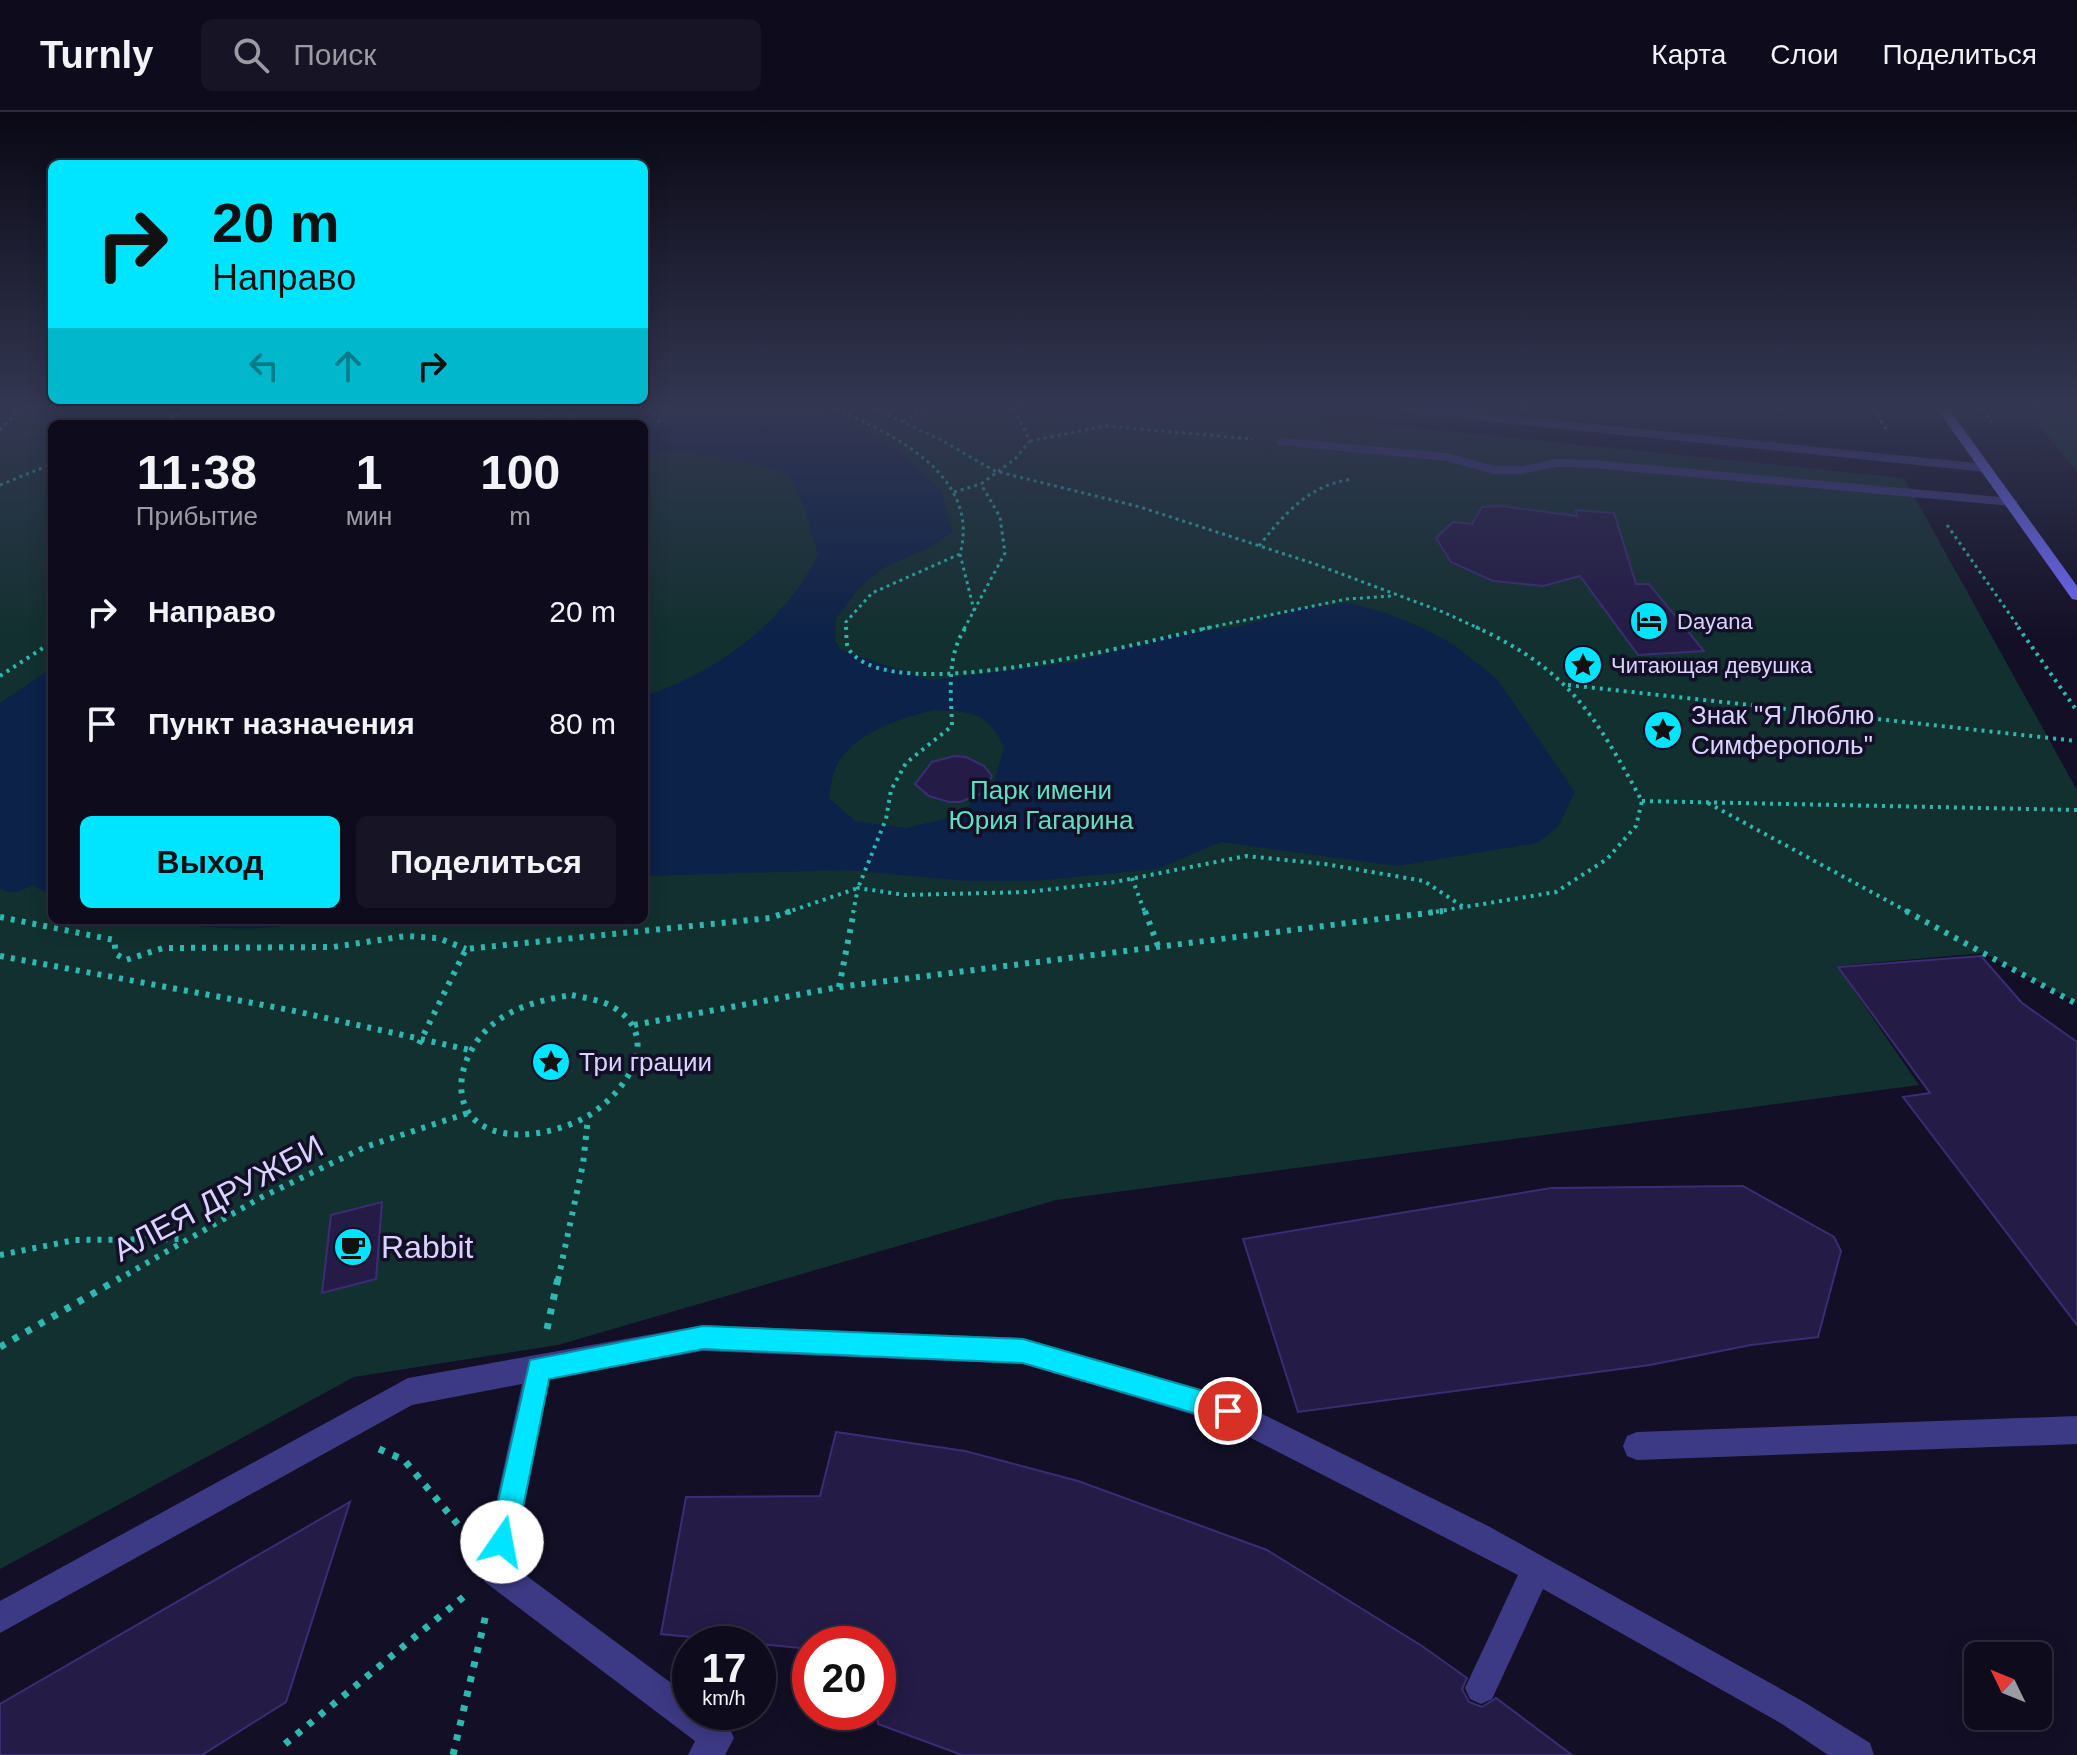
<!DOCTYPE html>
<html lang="ru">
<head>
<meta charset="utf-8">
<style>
	:root { --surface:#0e0b1c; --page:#171425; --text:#f1f3f6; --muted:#9b9ba3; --line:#2e2b3b; --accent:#00e5ff }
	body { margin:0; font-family:Helvetica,sans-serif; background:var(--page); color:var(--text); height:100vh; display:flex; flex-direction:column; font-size:30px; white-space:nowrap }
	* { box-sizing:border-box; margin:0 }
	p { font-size:26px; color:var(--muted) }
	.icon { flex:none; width:44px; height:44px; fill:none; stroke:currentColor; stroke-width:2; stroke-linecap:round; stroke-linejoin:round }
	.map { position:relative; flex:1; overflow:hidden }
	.side { position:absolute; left:48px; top:308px; width:600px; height:504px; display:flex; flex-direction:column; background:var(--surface); border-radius:12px; box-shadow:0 4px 20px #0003,0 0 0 2px var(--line) }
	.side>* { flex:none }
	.guide { position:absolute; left:48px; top:48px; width:600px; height:244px; border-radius:12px; box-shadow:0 4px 20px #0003,0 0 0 2px var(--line); background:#00e5ff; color:#111; overflow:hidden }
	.needle { width:52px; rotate:313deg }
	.fabs { position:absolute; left:1964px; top:1530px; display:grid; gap:16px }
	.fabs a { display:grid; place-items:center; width:88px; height:88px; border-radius:12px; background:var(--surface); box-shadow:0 4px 20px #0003,0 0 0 2px var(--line); font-size:40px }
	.speed { position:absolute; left:672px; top:1514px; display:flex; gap:16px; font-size:40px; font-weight:700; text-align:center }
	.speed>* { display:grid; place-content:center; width:104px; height:104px; border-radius:50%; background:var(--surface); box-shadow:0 4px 20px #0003,0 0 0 2px var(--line); line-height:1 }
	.speed small { font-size:20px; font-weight:400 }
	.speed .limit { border:12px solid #d22; background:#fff; color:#111 }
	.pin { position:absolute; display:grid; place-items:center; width:68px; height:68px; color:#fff; margin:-34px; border:4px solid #fff; border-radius:50%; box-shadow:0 2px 8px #0007 }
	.me { position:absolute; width:88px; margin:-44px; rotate:12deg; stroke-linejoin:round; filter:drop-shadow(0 0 6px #0008) }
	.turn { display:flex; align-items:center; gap:28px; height:168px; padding:0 32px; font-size:36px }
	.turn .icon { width:104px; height:104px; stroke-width:2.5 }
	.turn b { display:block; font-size:56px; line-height:68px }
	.lanes { display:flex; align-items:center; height:76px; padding:0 32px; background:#0003; justify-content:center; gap:40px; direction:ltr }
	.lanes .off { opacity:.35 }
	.eta { display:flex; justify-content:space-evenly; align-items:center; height:136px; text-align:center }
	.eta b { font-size:48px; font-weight:700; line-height:56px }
	.primary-button { display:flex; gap:16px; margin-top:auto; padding:16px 32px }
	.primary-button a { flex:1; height:92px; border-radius:12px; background:var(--accent); color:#111; font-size:32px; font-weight:700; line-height:92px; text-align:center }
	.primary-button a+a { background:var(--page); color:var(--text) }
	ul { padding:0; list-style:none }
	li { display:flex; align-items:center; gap:24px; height:112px; padding:0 32px }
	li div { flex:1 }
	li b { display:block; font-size:30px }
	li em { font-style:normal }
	header { display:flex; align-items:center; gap:48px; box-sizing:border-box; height:112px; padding:0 40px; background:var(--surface); border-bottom:2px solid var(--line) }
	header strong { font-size:38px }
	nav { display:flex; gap:44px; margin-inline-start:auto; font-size:28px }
	.search { width:560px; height:72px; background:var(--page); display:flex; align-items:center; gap:20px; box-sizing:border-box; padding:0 28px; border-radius:12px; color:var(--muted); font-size:30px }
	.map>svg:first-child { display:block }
	.green { fill:#12302f; fill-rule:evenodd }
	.water { fill:#0c2248; fill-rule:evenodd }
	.building { fill:#241b47; stroke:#3b2d73; stroke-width:2 }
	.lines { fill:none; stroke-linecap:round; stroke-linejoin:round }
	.path-far3 { stroke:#2fb8b0; stroke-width:3; stroke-dasharray:3 4; stroke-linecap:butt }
	.path-far2 { stroke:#2fb8b0; stroke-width:4; stroke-dasharray:3 5; stroke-linecap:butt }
	.path-far1 { stroke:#2fb8b0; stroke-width:6; stroke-dasharray:4 7; stroke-linecap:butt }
	.path { stroke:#2fb8b0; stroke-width:7; stroke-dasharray:6 9; stroke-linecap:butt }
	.service { fill:#3d3a85; fill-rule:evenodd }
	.secondary { fill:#6f6bff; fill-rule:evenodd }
	.route { fill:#00e5ff; stroke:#0095a6; stroke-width:2 }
	.labels { text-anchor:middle; stroke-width:7; stroke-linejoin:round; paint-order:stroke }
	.far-poi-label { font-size:22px; fill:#d9d4ff; stroke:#130f26; text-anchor:start }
	.poi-label { font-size:26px; fill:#d9d4ff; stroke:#130f26; text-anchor:start }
	.park-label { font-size:26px; fill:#5fe0c0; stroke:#130f26 }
	.near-street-label { font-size:32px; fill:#d9d4ff; stroke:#130f26 }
	.near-poi-label { font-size:32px; fill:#d9d4ff; stroke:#130f26; text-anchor:start }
</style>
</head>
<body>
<header>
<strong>Turnly</strong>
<div class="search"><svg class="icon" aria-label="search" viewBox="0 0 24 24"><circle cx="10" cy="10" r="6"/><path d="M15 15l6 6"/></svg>Поиск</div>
<nav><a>Карта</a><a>Слои</a><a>Поделиться</a></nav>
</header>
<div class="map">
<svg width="2077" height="1643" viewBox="0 0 2077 1643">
	<rect width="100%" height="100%" fill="#130f26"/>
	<g class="green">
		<path d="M0,297h1231l673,69 173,312v213l-93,-50 -147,13 82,119 -863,115 -498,145 -204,32 -354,192zM52,312h592v496h-592z"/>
		<polygon points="2025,297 2077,297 2077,360"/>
	</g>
	<g class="water">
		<path d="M595,297h223l36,15 46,29 42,38 10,41 -19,14 -50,22 -24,20 -23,31 -1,22 6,9 89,30 144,-18 101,-27 63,-8 59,-18 51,-6 38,10 35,14 32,17 44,35 78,113 -17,35 -21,16 -140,23 -176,-24 -64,27 -122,12h-67l-123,-11 -201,6v-180c71,-22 141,-74 174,-141l-13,-46 -16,-34c-48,-16 -94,-28 -145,-21v-30h-72zM933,598c36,1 54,1 71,37l-11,39 -39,31 -48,11 -51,-7 -26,-23c1,-9 3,-22 7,-31 17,-35 63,-48 97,-57z"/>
		<path d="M52,556v228l-20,-11c-11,6 -21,11 -32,3v-185z"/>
		<path d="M151,808h157c-48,15 -107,7 -157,0z"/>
	</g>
	<g class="building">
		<polygon points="1502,394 1577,404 1576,398 1614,401 1636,472 1649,472 1704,539 1638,543 1580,464 1543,474 1493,469 1451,450 1436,426 1453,410 1472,412 1482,395"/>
		<polygon points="954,644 966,645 984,654 992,664 981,682 960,690 949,690 929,684 915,672 932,650"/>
		<polygon points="1981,844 2022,891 2077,930 2077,1213 1903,985 1930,981 1838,855"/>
		<polygon points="1743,1074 1834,1125 1841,1139 1818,1225 1751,1233 1650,1253 1298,1300 1243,1127 1551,1076"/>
		<polygon points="382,1090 376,1167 322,1181 331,1103"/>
		<polygon points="836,1320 965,1339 1078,1369 1267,1438 1422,1534 1467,1566 1462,1577 1469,1590 1482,1595 1496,1586 1572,1643 962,1643 878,1612 878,1532 810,1532 810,1537 661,1522 686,1385 820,1384"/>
		<polygon points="350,1390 286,1590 202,1643 0,1643 0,1592"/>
	</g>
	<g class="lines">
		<g class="path-far3">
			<polyline points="649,297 660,310"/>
			<path d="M836,297c59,26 145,67 124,145l-88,39 -26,29v7"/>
			<polyline points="875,297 941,328 995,359 1140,395 1315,452 1443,500 1480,517"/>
			<polyline points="1873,297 1888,320"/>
			<polyline points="1983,297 1991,310"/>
			<polyline points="903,309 929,297"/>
			<polyline points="150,312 195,297"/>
			<polyline points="533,312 550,297"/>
			<polyline points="560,312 584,297"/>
			<polyline points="0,318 20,297"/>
			<polyline points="1030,329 1106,314 1253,327"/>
			<polyline points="0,373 52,352"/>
			<polyline points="954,380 981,372"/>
			<polyline points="1947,413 2020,517"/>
			<path d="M1259,434c26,-33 51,-62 94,-67"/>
			<polyline points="960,442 975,502"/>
			<polyline points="964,517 1005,441 1000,405 981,372 1015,347 1030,329 1014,297"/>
			<polyline points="1202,517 1347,487 1392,484"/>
		</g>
		<g class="path-far2">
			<path d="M846,515c1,8 -1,18 4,24 44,58 296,-10 362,-24"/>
			<polyline points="2018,515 2077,599"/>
			<polyline points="0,564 52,530"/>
			<polyline points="1568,573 2077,629"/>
			<polyline points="1642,689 2077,698"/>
			<polyline points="1708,691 1910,801"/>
			<polyline points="1132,766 1145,801"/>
			<path d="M785,801l73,-25 28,-69 5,-29 15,-27 46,-37c-1,-34 -6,-70 14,-99"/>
			<polyline points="853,801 858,776 905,783 1027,780 1115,770 1246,744 1325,752 1424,769 1465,796"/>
			<path d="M1428,801l128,-21 51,-33 29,-33 6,-25c-48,-87 -72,-130 -166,-174"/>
		</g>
		<g class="path-far1">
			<polyline points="1145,799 1158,834"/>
			<polyline points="1906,799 2077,892"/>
			<polyline points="0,805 114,828 116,842 126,848 163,836 333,835 406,824 438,826 466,837"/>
			<polyline points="0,844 290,898 470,938"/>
			<polyline points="839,875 854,799"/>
			<path d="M572,883c13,3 30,5 41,12 52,31 11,88 -27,110 -24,13 -57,21 -83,16 -63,-12 -46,-84 -6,-112 22,-16 49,-22 75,-26z"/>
			<polyline points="634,913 839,875 1443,799"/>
			<polyline points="419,932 466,837 770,806 791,799"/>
			<polyline points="0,1143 75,1128 185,1127"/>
			<polyline points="117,1168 262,1085 365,1035 468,1001"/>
			<polyline points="558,1168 583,1052 588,1006"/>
		</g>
		<g class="path">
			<polyline points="547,1217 558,1166"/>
			<polyline points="0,1235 120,1166"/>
			<polyline points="379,1337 404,1348 465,1421"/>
			<polyline points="285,1632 467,1482"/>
			<polyline points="453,1643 487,1498"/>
		</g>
		<g class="service">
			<polygon points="1400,297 1444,297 1986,352 1992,356 1986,360 1406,301"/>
			<polygon points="1282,326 1447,341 1494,354 1522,354 1557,347 1593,348 2011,386 2018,390 2011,394 1593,356 1557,355 1522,362 1494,362 1446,349 1278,333 1276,330"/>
			<path d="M703,1213l320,13 205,59 262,130 314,175 66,41 4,12h-46l-46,-31 -239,-135 -51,110 -11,5 -11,-5 -5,-11 53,-113 -294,-151 -201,-60 -320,-13 -153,28 -38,186 178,132v15c21,0 36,5 44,26l-9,17h-37l7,-14 -210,-159 -4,-11 41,-187 -110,21 -412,228v-32l408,-223z"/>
			<polygon points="2077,1304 2077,1332 1637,1348 1627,1344 1623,1334 1627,1324 1637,1320"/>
		</g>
		<polygon class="secondary" points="1937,297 1949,297 2077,474 2077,488 2072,487"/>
	</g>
	<linearGradient id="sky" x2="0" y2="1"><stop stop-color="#0a0815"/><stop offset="0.56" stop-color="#333752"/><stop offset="1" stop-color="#333752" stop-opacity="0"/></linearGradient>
	<rect width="2077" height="527" fill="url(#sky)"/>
	<polygon class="route" points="703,1214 1023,1227 1228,1286 1236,1290 1240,1299 1236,1308 1228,1311 1023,1251 703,1237 549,1267 516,1430 512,1439 502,1443 493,1439 489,1430 530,1248"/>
	<defs>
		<symbol id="hotel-disc" viewBox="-11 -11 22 22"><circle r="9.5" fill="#00e5ff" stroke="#130f26"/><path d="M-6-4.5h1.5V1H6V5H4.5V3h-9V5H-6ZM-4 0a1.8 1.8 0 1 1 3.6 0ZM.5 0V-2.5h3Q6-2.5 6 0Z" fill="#111"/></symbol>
		<symbol id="sight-disc" viewBox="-11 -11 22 22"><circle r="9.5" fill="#00e5ff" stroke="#130f26"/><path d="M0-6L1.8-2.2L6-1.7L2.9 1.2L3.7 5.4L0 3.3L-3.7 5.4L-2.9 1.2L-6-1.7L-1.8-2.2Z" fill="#111"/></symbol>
		<symbol id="cafe-disc" viewBox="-11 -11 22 22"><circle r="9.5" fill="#00e5ff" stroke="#130f26"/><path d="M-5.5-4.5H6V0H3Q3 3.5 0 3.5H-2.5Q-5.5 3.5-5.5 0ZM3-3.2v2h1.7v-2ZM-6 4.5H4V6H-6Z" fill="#111"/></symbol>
	</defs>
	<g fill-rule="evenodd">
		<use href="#hotel-disc" x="1627" y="487" width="44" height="44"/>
		<use href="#sight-disc" x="1561" y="531" width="44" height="44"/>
		<use href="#sight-disc" x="1641" y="596" width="44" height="44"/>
		<use href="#sight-disc" x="529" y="928" width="44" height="44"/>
		<use href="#cafe-disc" x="331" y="1113" width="44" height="44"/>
	</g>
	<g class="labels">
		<g class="far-poi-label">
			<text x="1677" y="517">Dayana</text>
			<text x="1611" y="561">Читающая девушка</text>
		</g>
		<g class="poi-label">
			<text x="1691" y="612">Знак "Я Люблю<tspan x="1691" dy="30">Симферополь"</tspan></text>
			<text x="579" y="959">Три грации</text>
		</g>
		<g class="park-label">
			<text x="1041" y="687">Парк имени<tspan x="1041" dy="30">Юрия Гагарина</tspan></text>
		</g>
		<g class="near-street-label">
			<text transform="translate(218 1086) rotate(-28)" y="11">АЛЕЯ ДРУЖБИ</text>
		</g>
		<g class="near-poi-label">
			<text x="381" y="1146">Rabbit</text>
		</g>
	</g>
</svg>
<div class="fabs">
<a><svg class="needle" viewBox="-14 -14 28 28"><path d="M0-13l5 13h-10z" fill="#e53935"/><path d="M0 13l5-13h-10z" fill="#9b9ba3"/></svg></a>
</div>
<div class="speed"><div>17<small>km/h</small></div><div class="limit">20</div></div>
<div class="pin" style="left:1228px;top:1299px;background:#d93025"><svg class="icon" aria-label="arrive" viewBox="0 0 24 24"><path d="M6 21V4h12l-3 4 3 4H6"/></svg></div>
<svg class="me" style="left:502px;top:1430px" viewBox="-20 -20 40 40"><circle r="19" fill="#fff"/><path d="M0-13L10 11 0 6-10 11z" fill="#00e5ff"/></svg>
<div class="guide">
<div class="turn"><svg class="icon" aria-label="right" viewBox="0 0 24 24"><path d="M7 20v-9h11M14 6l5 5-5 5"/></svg><div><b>20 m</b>Направо</div></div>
<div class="lanes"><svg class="icon off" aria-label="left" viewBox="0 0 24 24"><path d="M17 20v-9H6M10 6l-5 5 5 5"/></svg><svg class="icon off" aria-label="ahead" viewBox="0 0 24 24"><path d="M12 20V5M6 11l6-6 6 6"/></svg><svg class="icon" aria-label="right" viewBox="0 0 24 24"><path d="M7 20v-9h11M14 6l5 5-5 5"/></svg></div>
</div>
<section class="side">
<div class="eta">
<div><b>11:38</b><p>Прибытие</p></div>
<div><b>1</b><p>мин</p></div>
<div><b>100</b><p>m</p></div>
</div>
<ul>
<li><svg class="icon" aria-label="right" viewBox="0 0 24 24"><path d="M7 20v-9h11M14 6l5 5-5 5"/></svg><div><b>Направо</b></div><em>20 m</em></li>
<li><svg class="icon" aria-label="arrive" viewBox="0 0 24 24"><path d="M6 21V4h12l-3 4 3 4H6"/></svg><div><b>Пункт назначения</b></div><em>80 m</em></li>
</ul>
<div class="primary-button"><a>Выход</a><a>Поделиться</a></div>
</section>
</div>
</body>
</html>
